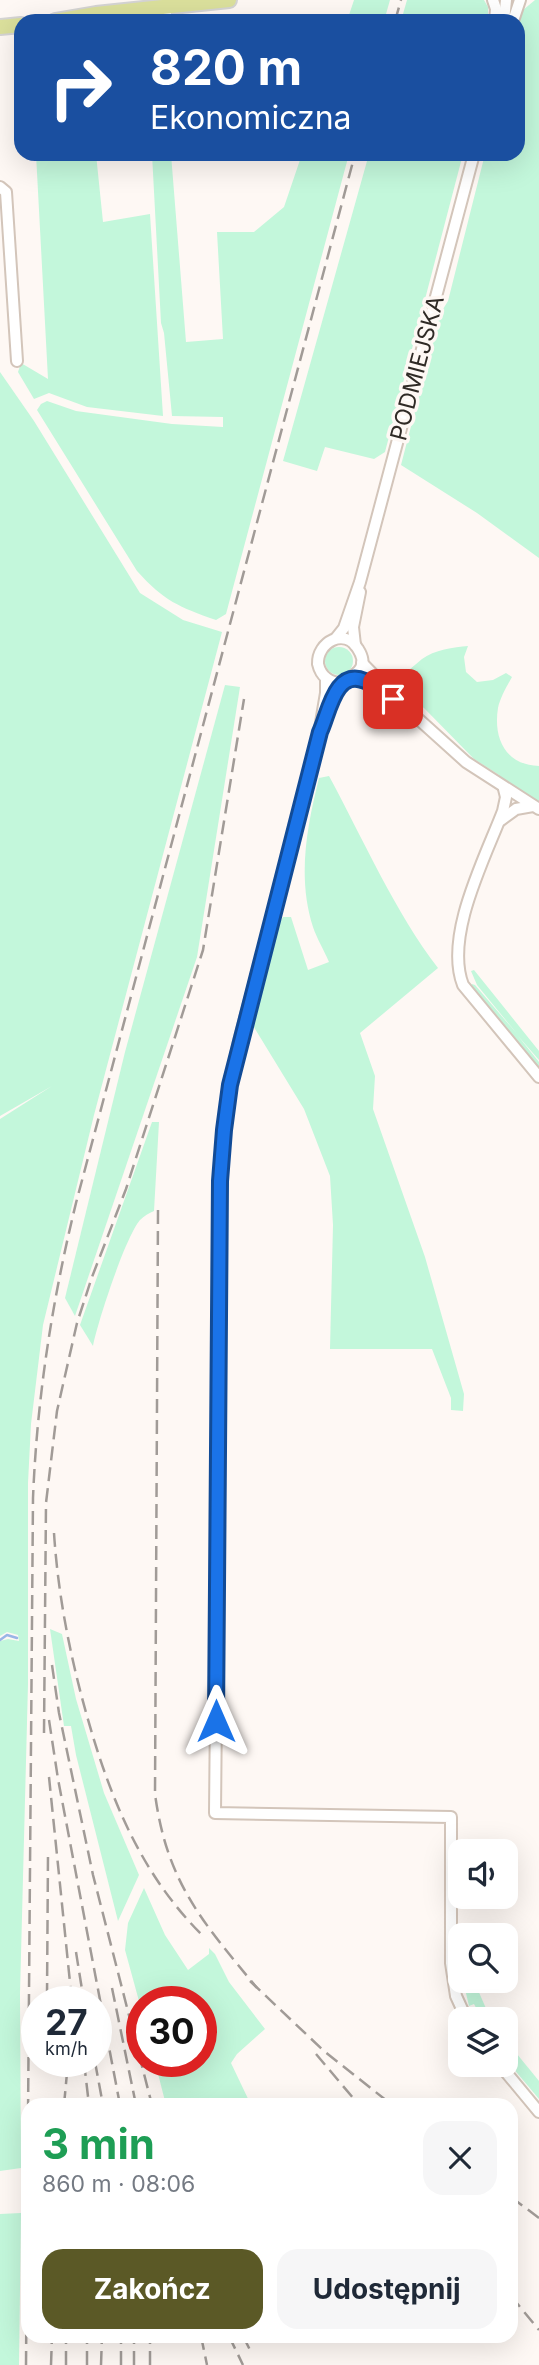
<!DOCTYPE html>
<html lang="pl">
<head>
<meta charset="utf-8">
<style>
	:root { --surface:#fff; --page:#f6f6f7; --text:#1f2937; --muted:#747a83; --accent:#5b5926 }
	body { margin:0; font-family:Inter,sans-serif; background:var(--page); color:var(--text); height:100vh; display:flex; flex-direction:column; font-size:26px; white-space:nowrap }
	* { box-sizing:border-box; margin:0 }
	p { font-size:23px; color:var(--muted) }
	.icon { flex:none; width:38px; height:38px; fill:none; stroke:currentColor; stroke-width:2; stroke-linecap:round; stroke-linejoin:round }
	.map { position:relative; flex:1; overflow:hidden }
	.side { position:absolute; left:21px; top:2098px; width:497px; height:245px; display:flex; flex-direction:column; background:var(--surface); border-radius:21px; box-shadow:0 7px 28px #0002 }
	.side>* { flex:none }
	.top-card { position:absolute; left:14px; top:14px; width:511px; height:147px; border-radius:21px; box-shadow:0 7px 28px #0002; background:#1a4fa0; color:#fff; overflow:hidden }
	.buttons { position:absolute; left:448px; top:1839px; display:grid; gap:14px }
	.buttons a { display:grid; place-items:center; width:70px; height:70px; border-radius:14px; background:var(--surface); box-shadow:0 7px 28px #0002; font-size:35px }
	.speed { position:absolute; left:21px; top:1986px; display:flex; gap:14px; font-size:35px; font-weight:700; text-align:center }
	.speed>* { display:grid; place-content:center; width:91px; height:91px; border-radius:50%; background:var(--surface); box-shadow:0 7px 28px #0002; line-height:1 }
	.speed small { font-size:18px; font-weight:400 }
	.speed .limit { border:10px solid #d22; background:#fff; color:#111 }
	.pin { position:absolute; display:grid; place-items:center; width:60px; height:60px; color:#fff; margin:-30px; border-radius:14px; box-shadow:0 4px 10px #0006 }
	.me { position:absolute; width:77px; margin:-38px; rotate:0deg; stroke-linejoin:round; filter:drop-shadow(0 0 5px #0008) }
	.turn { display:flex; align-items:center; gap:24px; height:147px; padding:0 21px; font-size:32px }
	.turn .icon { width:91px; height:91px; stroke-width:2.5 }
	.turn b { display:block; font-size:49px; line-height:60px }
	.round { display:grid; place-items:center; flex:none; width:74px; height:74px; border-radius:21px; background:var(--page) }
	.summary { display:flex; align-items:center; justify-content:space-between; height:119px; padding:0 21px }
	h1 { font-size:42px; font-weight:700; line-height:52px; color:#1e9e55 }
	.action { display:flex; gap:14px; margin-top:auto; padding:14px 21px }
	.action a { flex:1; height:80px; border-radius:21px; background:var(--accent); color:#fff; font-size:28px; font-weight:700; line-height:80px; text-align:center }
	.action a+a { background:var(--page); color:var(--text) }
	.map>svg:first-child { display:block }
	.green { fill:#c3f7db }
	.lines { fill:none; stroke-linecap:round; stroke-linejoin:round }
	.stream { stroke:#99b5e6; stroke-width:2.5 }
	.minor-casing { stroke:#d3c5ba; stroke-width:14 }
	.major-casing { stroke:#d5d4d3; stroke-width:18 }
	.minor { stroke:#fff; stroke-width:10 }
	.major { stroke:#dbe09c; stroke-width:14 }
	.rail { stroke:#a19b97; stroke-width:2.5; stroke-dasharray:14 7; stroke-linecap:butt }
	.route-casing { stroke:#114b97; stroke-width:18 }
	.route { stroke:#1a73e8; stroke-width:12 }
	.labels { text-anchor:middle; stroke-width:7; stroke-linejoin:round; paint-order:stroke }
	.street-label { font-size:23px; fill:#2f2a25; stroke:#fef8f4 }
</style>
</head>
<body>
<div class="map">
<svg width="539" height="2365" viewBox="0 0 539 2365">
	<rect width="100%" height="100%" fill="#fef8f4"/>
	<g class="green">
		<polygon points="354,0 390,0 384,21 347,21"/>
		<polygon points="407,0 484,0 488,7 488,21 401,21"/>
		<polygon points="535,0 539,0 539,558 477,513 401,465 440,314 448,301 485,154 518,154 518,28 523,10"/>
		<polygon points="36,154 96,154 103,222 150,214 163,416 87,407 49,393 34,399 18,372 21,363 48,379"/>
		<path d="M152,154h19l15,188 37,-3 -6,-107h37l30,-25 18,-53h47l-123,460 -10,6c-37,-13 -52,-19 -79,-49l-100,-161 4,-6 6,-3 29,10 96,13 51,3v-10l-51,-1 -8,-83 -3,-10z"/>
		<polygon points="369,154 463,154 385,452 374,459 325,447 317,471 283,461"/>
		<polygon points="0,372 34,421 140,593 183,620 222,632 94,1115 43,1325 31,1424 28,1483 28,1684 20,1994 21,2168 0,2171 0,1641 8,1639 19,1641 18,1635 7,1632 0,1636 0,1119 52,1086 0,1116"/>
		<path d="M468,646l-4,11 2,15 11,10 16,-2 13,-7 6,4c-5,9 -12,21 -14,31 -5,31 8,57 41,58v36l-40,-24v-3l-25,-16 -50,-51 -28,-19 3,-2 -6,-10c15,-4 18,-9 29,-18 12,-9 32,-12 46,-13z"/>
		<circle cx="339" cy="661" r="14"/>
		<polygon points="225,685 240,687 197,957 75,1316 65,1298 125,1052"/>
		<path d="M329,776c33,61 67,138 109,192l-78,65 15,43 -2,33 52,148 39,137 -1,17 -12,-1v-12l-19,-49h-102l3,-124 -3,-49 -26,-67 -52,-85 26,-98 5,-9h8l17,53 21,-8c-5,-12 -12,-23 -16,-35 -16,-49 -6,-101 6,-149z"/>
		<polygon points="474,970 539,1051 539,1060 518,1036 539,1062 539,1069 471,987 472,984 475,985 518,1035 477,985 471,971"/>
		<path d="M152,1122h7l-5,89c-5,2 -10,5 -14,9 -15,18 -42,101 -47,126l-13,-21z"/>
		<polygon points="50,1629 62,1634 76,1699 104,1793 139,1875 118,1921 76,1755 71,1726 64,1726"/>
		<polygon points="144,1888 165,1935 188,1970 209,1954 209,1948 215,1954 229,1982 265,2029 237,2054 231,2063 251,2105 166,2105 155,2062 201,2062 201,2002 142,2002 142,2012 125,1950 128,1923"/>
		<polygon points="472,1981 474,1981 488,2013 494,2011 486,2019 482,2019 474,2004 469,2006 465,1989"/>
		<polygon points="506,2052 517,2054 539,2081 539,2099 506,2060"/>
		<polygon points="21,2213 19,2365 0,2365 0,2214"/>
	</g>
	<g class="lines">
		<polyline class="stream" points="0,1640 7,1635 17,1638"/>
		<defs>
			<g id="minor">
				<polyline points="493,0 496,9 495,21"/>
				<polyline points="165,7 167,21"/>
				<polyline points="504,21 506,0"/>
				<polyline points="513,21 520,0"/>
				<polyline points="0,187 6,192 17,361"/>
				<polyline points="336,638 344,628 360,582 474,154"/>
				<polyline points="355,645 353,627 360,592"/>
				<polyline points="362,663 405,707 466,762 539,809"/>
				<path d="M326,678v15l-10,59 -77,289c-10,46 -17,92 -18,140l-6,632 236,4v146l5,33 11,24"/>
				<polyline points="353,679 366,682 393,700"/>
				<path d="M324,722c5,-9 6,-21 11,-31 8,-14 39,-17 23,-42 -13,-22 -41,-7 -40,15 3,13 12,19 25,19"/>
				<path d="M504,789l2,8 -3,14c-18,47 -59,125 -40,174l76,92"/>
				<polyline points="501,820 516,809 533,806"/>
				<polyline points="500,2065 539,2112"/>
			</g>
			<g id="major">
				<polyline points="55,21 96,14 229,0"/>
				<polyline points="0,27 21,25"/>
			</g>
		</defs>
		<use href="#minor" class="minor-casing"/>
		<use href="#major" class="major-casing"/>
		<use href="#minor" class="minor"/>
		<use href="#major" class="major"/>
		<g class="rail">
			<polyline points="395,21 401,0"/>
			<path d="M158,1210l-3,584c12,89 47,127 102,194"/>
			<path d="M54,1533c4,62 16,123 33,183 23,82 54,158 115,219"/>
			<polyline points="52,1665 59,1713 93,1875 152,2105"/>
			<polyline points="49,1720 58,1779 120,2105"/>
			<polyline points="44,1733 46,1503 57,1411 77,1323 92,1277 126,1189 203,950 244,699"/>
			<polyline points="49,1777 72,2002"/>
			<polyline points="76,1952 84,2002"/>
			<polyline points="250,1981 324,2051 392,2105"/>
			<polyline points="112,1988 136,2105"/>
			<polyline points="47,1997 48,1854"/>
			<polyline points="316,2054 359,2105"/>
			<polyline points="84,2062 89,2105"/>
			<polyline points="95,2062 103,2105"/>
			<polyline points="64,2105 68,2062"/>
			<polyline points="511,2197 539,2218"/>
			<polyline points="511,2296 539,2330"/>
			<polyline points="201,2336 207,2365"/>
			<polyline points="229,2336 243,2365"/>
			<polyline points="243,2336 251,2352"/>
			<path d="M26,2365l7,-867c4,-100 19,-197 43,-295l279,-1049"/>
			<polyline points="51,2365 52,2336"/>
			<polyline points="66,2365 66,2336"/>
			<polyline points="87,2365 87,2336"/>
			<polyline points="101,2365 102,2336"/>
			<polyline points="121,2365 121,2336"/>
			<polyline points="134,2365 134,2336"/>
			<polyline points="150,2365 150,2336"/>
		</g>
	</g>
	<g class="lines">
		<defs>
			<path id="route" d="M216,1721l4,-540 4,-51 6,-45 90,-353c9,-19 15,-64 45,-51 10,4 19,13 28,18"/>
		</defs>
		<use href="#route" class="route-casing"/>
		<use href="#route" class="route"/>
	</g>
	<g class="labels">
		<g class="street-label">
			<text transform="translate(417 368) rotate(-75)" y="8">PODMIEJSKA</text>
		</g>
	</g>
</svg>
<div class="buttons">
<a><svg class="icon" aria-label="sound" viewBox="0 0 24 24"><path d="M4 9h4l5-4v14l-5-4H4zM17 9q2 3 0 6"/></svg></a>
<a><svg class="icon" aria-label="search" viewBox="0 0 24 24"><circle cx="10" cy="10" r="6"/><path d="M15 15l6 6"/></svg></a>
<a><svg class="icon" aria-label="layers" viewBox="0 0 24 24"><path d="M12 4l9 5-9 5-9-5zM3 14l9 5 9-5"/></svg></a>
</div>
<div class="speed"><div>27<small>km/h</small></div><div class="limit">30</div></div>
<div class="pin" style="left:393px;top:699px;background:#d93025"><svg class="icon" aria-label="arrive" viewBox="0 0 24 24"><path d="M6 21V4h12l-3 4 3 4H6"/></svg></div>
<svg class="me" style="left:216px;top:1721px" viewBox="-20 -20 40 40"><path d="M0-17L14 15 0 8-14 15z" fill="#1a73e8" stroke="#fff" stroke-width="4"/></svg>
<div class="top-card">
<div class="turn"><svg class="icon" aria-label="right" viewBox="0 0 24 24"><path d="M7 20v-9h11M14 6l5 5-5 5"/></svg><div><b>820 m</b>Ekonomiczna</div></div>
</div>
<section class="side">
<div class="summary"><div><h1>3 min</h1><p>860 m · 08:06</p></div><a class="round"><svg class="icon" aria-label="close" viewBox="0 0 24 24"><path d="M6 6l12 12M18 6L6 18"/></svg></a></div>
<div class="action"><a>Zakończ</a><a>Udostępnij</a></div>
</section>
</div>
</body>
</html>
